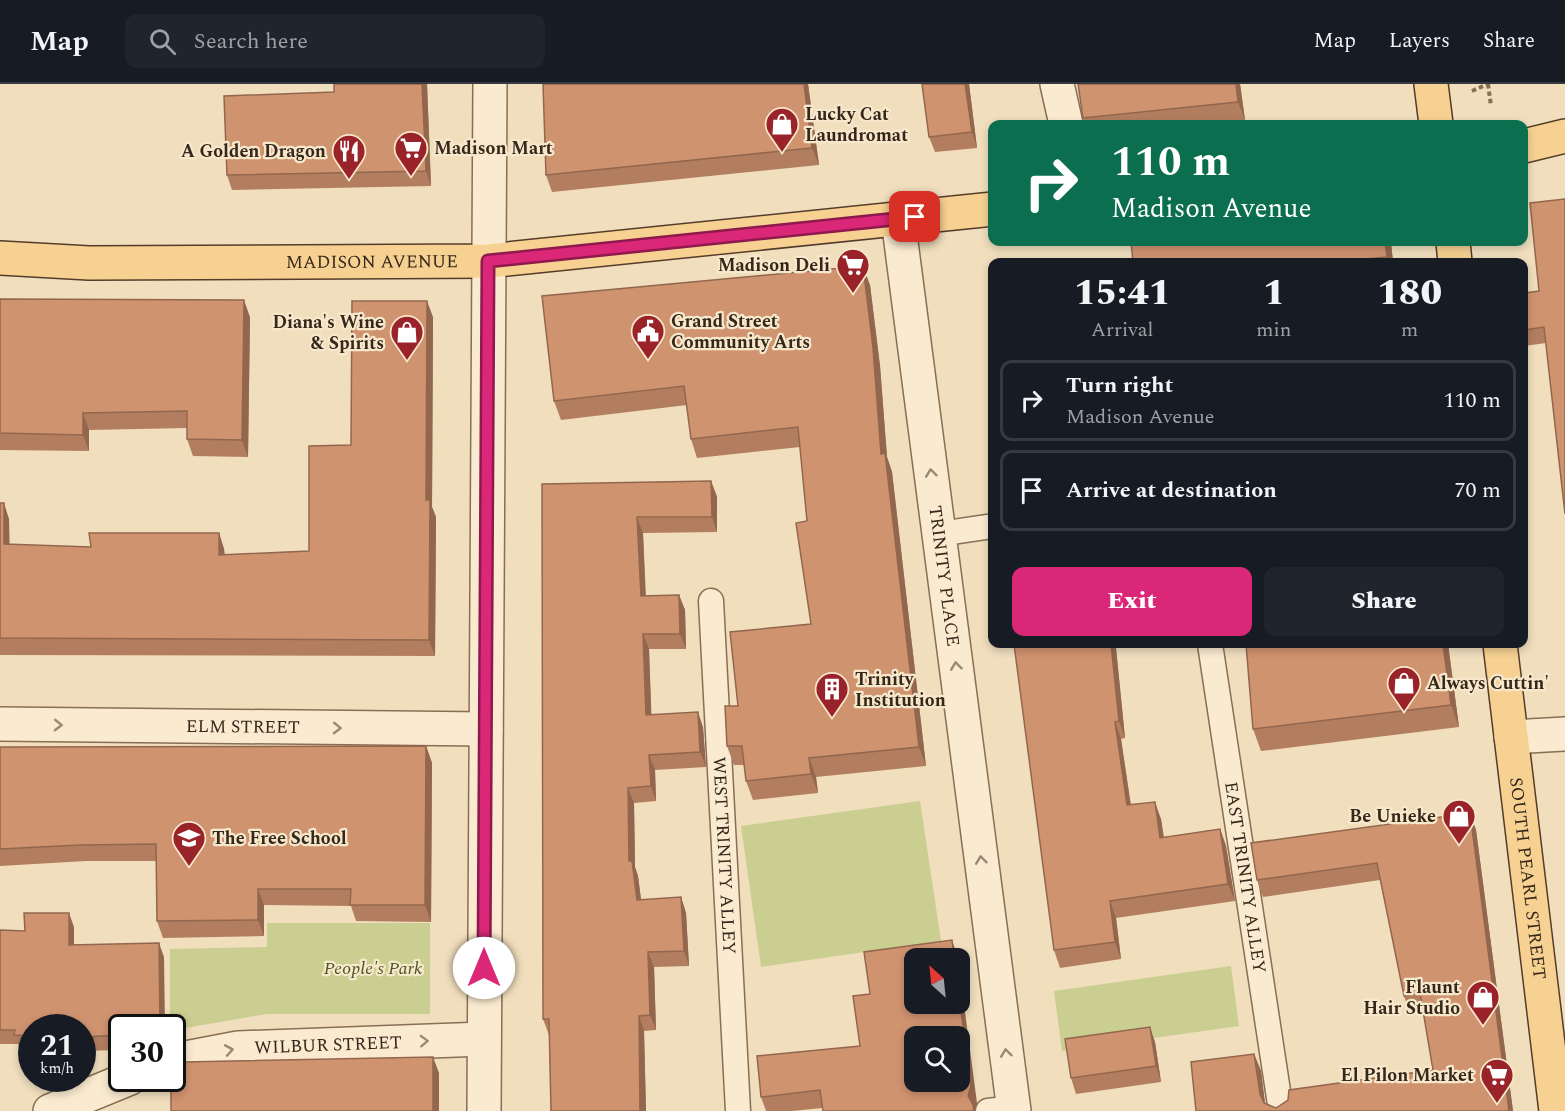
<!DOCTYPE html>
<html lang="en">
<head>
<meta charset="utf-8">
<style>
	:root { --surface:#171b24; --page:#20242c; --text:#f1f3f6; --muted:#9ea1a6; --line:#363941; --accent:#db2777 }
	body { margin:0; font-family:Spectral,serif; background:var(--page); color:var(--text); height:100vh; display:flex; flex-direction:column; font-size:22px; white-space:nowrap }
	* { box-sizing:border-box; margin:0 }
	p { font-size:20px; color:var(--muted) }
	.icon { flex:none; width:33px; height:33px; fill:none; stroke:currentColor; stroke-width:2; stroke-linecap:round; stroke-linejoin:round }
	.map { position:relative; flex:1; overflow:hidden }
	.sheet { position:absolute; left:988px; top:174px; width:540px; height:390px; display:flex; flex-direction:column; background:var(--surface); border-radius:12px; box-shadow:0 3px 9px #0003 }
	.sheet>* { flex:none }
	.guide { position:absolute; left:988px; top:36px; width:540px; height:126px; border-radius:12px; box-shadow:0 3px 9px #0003; background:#0b6e4f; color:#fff; overflow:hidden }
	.needle { width:39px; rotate:333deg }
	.controls { position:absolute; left:904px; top:864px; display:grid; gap:12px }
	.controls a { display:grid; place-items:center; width:66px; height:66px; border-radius:12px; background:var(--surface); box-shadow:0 3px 9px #0003; font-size:30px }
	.speed { position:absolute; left:18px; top:930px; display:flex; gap:12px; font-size:30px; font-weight:700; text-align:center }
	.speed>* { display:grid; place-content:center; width:78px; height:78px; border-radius:50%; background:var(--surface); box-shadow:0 3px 9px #0003; line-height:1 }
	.speed small { font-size:15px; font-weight:400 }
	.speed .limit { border:3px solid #111; border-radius:9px; background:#fff; color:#111 }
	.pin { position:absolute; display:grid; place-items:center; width:51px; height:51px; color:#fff; margin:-26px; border-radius:12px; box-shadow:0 3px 9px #0006 }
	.me { position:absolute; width:66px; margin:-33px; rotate:0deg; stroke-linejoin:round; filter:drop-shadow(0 0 4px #0008) }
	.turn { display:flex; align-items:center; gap:21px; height:126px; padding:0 24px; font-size:27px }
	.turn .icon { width:78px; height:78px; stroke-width:2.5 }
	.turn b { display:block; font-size:42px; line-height:51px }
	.eta { display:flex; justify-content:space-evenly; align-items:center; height:102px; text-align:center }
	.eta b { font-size:36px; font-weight:800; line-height:42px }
	.button { display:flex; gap:12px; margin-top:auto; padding:12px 24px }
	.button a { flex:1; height:69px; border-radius:12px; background:var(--accent); color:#fff; font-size:24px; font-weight:800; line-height:69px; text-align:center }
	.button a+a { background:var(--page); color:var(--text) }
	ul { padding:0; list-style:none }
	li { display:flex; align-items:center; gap:18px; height:81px; margin:0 12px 9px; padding:0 12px; border:3px solid var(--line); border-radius:12px }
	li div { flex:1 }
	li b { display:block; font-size:22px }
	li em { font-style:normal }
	header { display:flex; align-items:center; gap:36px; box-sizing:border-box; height:84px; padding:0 30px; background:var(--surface); border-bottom:2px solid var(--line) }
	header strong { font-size:28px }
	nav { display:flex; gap:33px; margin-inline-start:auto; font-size:21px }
	.search { width:420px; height:54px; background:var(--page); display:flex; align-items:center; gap:15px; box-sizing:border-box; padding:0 21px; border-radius:12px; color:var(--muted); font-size:22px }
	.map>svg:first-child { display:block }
	.green { fill:#cace91 }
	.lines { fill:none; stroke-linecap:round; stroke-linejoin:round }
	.lane-casing { stroke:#886e55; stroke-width:27 }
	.street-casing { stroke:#886e55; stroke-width:36 }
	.primary-casing { stroke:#553c2a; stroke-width:36 }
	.path { stroke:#886e55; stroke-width:4; stroke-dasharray:4.5 3; stroke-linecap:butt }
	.lane { stroke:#faebd0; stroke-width:24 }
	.street { stroke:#faebd0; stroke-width:33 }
	.primary { stroke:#f6d191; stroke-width:33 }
	.wall { fill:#b37e60 }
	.shaded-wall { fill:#92674e }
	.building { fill:#d09370; stroke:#92674e; stroke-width:1.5; fill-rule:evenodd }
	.oneway { stroke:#988976 }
	.route-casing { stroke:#8e194d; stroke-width:15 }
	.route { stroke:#db2777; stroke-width:10 }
	.labels { text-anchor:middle; stroke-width:4.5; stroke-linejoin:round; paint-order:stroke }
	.poi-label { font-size:18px; font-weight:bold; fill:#36271b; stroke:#f7e8cc; text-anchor:start }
	.street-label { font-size:18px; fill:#36271b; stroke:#f7e8cc }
	.park-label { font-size:18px; font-style:italic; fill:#4a5420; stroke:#f7e8cc }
</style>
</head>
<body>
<header>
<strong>Map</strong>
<div class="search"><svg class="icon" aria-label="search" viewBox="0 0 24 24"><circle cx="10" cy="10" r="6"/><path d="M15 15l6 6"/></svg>Search here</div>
<nav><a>Map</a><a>Layers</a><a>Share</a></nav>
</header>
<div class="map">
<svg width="1565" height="1027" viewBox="0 0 1565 1027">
	<rect width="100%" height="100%" fill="#f0debd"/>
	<g class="green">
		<polygon points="920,717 941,857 761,883 741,742"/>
		<polygon points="267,839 430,839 430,930 267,930 173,946 170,943 170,865 267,863"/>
		<polygon points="1231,882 1239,942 1062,967 1054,907"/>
	</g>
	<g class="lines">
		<defs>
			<g id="lane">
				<polyline points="939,450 993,442"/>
				<path id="s1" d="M711,517l27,510"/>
				<path id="s2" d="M1210,560l71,467"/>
				<polyline points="988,1027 1014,1024"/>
			</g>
			<g id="street">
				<polyline points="1057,0 1066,40"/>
				<path id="s3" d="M898,135l116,892"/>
				<path id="s4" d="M0,640l486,5"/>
				<polyline points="1511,653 1565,650"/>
				<path id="s5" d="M172,979l19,-6 47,-9 246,-9"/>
				<polyline points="50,1027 130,994"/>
				<polyline points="484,1027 490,0"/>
			</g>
			<g id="primary">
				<polyline points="1431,0 1436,40"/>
				<polyline points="1524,62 1565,52"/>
				<polyline points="1453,158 1455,178"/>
				<path id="s6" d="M0,174l89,5 399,-2 505,-52"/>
				<path id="s7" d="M1500,560l56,467"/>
			</g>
		</defs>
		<use href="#lane" class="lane-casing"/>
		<use href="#street" class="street-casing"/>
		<use href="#primary" class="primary-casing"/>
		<g class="path">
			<polyline points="1488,0 1491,22"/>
			<polyline points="1472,7 1488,0"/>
		</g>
		<use href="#lane" class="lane"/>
		<use href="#street" class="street"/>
		<use href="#primary" class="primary"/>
	</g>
	<g class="wall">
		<polygon points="427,0 431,102 232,106 227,91 334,8"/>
		<polygon points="808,0 819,81 552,108 546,91"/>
		<polygon points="969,0 977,64 935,68 929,53"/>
		<polygon points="1078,0 1240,0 1245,36 1201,40 1085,40 1083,34"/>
		<polygon points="1391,158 1393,178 1133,178"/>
		<polygon points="870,201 880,282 887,373 892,388 926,682 816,693 818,709 753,716 746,697 744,681 734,681 727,662 738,622 811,540 807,437 800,363 697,374 691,355 687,321 561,336 554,317"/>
		<polygon points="1539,207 1546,259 1524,262 1524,209"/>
		<polygon points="0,215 250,233 248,373 193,372 187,355 187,344 89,346 89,367 0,366"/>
		<polygon points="433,233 432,423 436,433 435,572 0,571 0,419 9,435 9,461 91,463 219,449 224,465 225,471 309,467"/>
		<polygon points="711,397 717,413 717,448 643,449 646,512 679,511 685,526 686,565 649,565 651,630 703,643 706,683 655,686 656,717 634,719 635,783 638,792 641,816 681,813 686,829 689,882 654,883 656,946 644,947 646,1027 551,1027 549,951 543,935 542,400"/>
		<polygon points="1014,560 1128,560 1129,564 1116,564 1125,654 1121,655 1131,721 1161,735 1164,753 1220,745 1226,762 1235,817 1116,834 1121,875 1060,884 1054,866"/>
		<polygon points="1246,560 1448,560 1459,643 1261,667 1253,645"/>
		<polygon points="426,662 432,679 431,838 356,837 351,822 264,821 264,852 163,854 157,837 156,777 86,777 0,782 0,663"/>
		<polygon points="1470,729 1476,746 1513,1027 1196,1027 1254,970 1261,987 1265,1020 1276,1024 1433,986 1423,926 1410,929 1404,912 1380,796 1263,813 1257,796"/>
		<polygon points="74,843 74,861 164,873 122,944 122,966 82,967 82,944 32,944 32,966 20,965 18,960 0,960 0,846 25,847"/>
		<polygon points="1155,958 1161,998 1076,1010 1071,994"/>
		<polygon points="757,972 977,1019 975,1026 822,1024 792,1027 766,1027 761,1013"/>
	</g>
	<g class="shaded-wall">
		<polygon points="422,0 427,0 431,102 426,87"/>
		<polygon points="804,0 808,0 819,81 812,64"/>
		<polygon points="965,0 969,0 977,64 972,48"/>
		<polygon points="1236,0 1240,0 1245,36 1238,18"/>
		<polygon points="1385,158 1391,158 1393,178 1389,178 1387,173"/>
		<polygon points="863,182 870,201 880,282 887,373 892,388 926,682 919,663 881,370"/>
		<polygon points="244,216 250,233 248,373 242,356"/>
		<polygon points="427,217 433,233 432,423 436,433 435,572 429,556 426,416"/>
		<polygon points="83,329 89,346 89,367 83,351"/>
		<polygon points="711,397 717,413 717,448 712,433"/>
		<polygon points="4,419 9,435 10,477 4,460"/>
		<polygon points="637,433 643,449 646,527 641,512"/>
		<polygon points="219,449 224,465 225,488 219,471"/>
		<polygon points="679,511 685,526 686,565 680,550"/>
		<polygon points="643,550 649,565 652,646 646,631"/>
		<polygon points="1111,560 1114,560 1116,564 1125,654 1119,637"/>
		<polygon points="1443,560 1448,560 1459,643 1451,621"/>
		<polygon points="698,628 703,643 706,683 700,668"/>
		<polygon points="1115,638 1121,655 1133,738 1127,721"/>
		<polygon points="426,662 432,679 431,838 425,821"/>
		<polygon points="649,671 655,686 656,717 651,702"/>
		<polygon points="809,674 816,693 818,709 811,690"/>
		<polygon points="628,704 634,719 635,783 638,792 643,831 637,816 629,777"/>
		<polygon points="1155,718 1161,735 1166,771 1160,754"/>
		<polygon points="1470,729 1476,746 1513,1027 1509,1027"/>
		<polygon points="1220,745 1226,762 1235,817 1228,800"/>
		<polygon points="258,805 264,821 264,852 258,836"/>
		<polygon points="681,813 686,829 689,882 684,867"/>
		<polygon points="1110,817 1116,834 1121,875 1115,858"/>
		<polygon points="69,829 74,843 74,875 69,861"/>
		<polygon points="952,856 958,874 954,874"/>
		<polygon points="159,859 164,873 165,944 160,944"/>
		<polygon points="648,868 654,883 656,946 650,931"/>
		<polygon points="960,890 977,1019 975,1026 976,1027 973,1027 968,1012 960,920"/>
		<polygon points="639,932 644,947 646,1027 640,1027"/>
		<polygon points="1150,943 1155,958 1161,998 1156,982"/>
		<polygon points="1254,970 1261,987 1266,1027 1260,1010"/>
		<polygon points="433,973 439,989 439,1027 433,1027"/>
	</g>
	<g class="building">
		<polygon points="334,0 422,0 426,87 227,91 224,12 334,8"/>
		<polygon points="543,0 804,0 812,64 546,91"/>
		<polygon points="922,0 965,0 972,48 929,53"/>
		<polygon points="1078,0 1236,0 1238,18 1083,34"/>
		<polygon points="1565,115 1565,430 1544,243 1524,246 1524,209 1539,207 1530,119"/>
		<polygon points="1131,158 1385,158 1387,173 1331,178 1133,178"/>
		<polygon points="863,182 873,264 881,370 885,369 919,663 809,674 811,690 746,697 742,662 727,662 725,622 738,622 730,548 811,540 796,439 807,437 798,343 691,355 684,302 554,317 542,212"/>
		<polygon points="0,215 244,216 242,356 187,355 187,327 83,329 83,351 0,349"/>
		<polygon points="352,217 427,217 426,416 430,416 429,556 0,554 0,419 4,419 4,460 91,463 89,449 219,449 219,471 309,467 309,362 351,361"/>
		<polygon points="711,397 712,433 637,433 641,512 679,511 680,550 643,550 646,631 698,628 700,668 649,671 651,702 628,704 629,777 632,777 637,816 681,813 684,867 648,868 650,931 639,932 640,1027 551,1027 549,935 543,935 542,400"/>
		<polygon points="1014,560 1111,560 1119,637 1115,638 1127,721 1155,718 1160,754 1220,745 1228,800 1110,817 1115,858 1054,866"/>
		<polygon points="1246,560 1443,560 1451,621 1253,645"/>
		<polygon points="426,662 425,821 350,821 351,805 258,805 258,836 157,837 156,760 80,761 0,765 0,663"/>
		<polygon points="1470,729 1509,1027 1196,1027 1191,978 1254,970 1260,1010 1264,1019 1276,1024 1288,1016 1289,1006 1433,986 1420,909 1404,912 1377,779 1257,796 1251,759"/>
		<polygon points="24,829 69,829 69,861 159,859 160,944 122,944 122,951 82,953 82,944 32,944 32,952 14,951 15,946 0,946 0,846 25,847"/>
		<path d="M952,856l2,18h-39v46h45l11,82 -3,10 5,9 1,6h-151l-3,-21 -59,7 -4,-41 103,-10 -7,-50 17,-2 -6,-42zM915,952h45v46h-45z"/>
		<polygon points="1150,943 1156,982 1071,994 1065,955"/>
		<polygon points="433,973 433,1027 171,1027 171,994 172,994 172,981 184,978"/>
	</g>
	<defs><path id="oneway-chevron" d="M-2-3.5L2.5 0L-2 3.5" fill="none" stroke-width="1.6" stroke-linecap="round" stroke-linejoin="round" transform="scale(1.5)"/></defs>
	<g class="oneway">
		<use href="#oneway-chevron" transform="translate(931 389) rotate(-97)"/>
		<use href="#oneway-chevron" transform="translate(956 582) rotate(-97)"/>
		<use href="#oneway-chevron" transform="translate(58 641) rotate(1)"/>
		<use href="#oneway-chevron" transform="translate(337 644) rotate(1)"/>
		<use href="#oneway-chevron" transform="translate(981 776) rotate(-97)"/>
		<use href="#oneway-chevron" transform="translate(424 957) rotate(-2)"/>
		<use href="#oneway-chevron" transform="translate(229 966) rotate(-10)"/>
		<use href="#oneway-chevron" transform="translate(1006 969) rotate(-97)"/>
	</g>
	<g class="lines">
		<defs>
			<polyline id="route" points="484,884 488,177 915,133"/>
		</defs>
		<use href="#route" class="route-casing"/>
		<use href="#route" class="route"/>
	</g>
	<defs>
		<symbol id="shop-pin" viewBox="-11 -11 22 30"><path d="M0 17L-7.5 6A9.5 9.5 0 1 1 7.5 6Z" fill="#9a232a" stroke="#f7e8cc"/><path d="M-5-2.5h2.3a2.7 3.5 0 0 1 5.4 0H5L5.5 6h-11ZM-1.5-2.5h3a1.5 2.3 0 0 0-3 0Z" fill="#fff"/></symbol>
		<symbol id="supermarket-pin" viewBox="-11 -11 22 30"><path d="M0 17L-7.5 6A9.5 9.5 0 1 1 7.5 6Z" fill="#9a232a" stroke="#f7e8cc"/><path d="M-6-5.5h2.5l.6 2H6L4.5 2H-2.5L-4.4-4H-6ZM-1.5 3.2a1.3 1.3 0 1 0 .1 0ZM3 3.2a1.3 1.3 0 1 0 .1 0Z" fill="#fff"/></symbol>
		<symbol id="restaurant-pin" viewBox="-11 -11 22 30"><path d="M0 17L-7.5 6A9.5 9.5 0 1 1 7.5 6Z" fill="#9a232a" stroke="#f7e8cc"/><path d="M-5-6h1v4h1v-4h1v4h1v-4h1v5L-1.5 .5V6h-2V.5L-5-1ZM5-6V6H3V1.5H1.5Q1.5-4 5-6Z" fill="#fff"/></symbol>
		<symbol id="civic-pin" viewBox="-11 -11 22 30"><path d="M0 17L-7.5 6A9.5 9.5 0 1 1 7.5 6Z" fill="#9a232a" stroke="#f7e8cc"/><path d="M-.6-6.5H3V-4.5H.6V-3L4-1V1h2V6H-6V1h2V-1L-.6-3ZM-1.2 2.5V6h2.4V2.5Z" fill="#fff"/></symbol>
		<symbol id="building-pin" viewBox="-11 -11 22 30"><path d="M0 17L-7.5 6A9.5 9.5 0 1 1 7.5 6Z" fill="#9a232a" stroke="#f7e8cc"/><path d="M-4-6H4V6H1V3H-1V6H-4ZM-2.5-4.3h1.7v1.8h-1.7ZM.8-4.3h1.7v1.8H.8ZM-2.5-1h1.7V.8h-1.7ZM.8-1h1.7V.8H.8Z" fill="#fff"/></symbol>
		<symbol id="school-pin" viewBox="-11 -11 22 30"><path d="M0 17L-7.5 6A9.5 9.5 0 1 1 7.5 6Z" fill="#9a232a" stroke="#f7e8cc"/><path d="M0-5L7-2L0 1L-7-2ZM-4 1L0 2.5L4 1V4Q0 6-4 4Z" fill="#fff"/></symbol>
	</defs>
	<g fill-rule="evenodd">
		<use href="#shop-pin" x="763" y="21" width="38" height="52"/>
		<use href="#supermarket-pin" x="392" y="45" width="38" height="52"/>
		<use href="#restaurant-pin" x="330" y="48" width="38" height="52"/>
		<use href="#supermarket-pin" x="834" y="162" width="38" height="52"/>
		<use href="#civic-pin" x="629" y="228" width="38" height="52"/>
		<use href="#shop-pin" x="388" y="229" width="38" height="52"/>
		<use href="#shop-pin" x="1385" y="580" width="38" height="52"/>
		<use href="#building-pin" x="813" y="586" width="38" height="52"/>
		<use href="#shop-pin" x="1440" y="713" width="38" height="52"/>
		<use href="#school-pin" x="170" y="735" width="38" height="52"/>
		<use href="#shop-pin" x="1464" y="894" width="38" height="52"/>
		<use href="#supermarket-pin" x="1478" y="972" width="38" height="52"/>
	</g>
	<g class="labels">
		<g class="poi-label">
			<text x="805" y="36">Lucky Cat<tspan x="805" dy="21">Laundromat</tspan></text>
			<text x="434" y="70">Madison Mart</text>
			<text x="326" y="73" text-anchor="end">A Golden Dragon</text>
			<text x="830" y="187" text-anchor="end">Madison Deli</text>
			<text x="671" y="243">Grand Street<tspan x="671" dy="21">Community Arts</tspan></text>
			<text x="384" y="244" text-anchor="end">Diana's Wine<tspan x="384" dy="21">&amp; Spirits</tspan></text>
			<text x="855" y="601">Trinity<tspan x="855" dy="21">Institution</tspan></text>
			<text x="1427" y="605">Always Cuttin'</text>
			<text x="1436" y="738" text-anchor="end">Be Unieke</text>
			<text x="212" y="760">The Free School</text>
			<text x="1460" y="909" text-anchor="end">Flaunt<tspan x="1460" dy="21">Hair Studio</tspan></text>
			<text x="1474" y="997" text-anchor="end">El Pilon Market</text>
		</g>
		<g class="street-label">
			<text dy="6" stroke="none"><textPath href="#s6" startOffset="372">MADISON AVENUE</textPath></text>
			<text dy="6" stroke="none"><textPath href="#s3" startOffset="360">TRINITY PLACE</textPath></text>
			<text dy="6" stroke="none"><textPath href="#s4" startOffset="243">ELM STREET</textPath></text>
			<text dy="6" stroke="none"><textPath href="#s1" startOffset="255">WEST TRINITY ALLEY</textPath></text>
			<text dy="6" stroke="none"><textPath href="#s2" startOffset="236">EAST TRINITY ALLEY</textPath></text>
			<text dy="6" stroke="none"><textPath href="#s7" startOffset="236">SOUTH PEARL STREET</textPath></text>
			<text dy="6" stroke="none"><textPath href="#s5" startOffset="158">WILBUR STREET</textPath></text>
		</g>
		<g class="park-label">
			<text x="373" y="890">People's Park</text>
		</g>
	</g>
</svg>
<div class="controls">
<a><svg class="needle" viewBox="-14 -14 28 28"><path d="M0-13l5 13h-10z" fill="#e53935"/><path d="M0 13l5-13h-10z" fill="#9ea1a6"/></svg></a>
<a><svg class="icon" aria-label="search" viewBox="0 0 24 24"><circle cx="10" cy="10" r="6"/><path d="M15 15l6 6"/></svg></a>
</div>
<div class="speed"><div>21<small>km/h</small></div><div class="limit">30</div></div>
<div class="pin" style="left:915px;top:133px;background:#d93025"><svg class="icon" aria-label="arrive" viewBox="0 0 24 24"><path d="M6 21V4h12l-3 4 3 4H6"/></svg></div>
<svg class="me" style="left:484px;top:884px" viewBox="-20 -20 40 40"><circle r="19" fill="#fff"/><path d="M0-13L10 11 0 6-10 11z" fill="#db2777"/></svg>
<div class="guide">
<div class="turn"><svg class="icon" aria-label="right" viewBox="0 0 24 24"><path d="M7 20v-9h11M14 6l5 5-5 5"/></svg><div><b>110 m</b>Madison Avenue</div></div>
</div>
<section class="sheet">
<div class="eta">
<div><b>15:41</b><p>Arrival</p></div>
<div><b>1</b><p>min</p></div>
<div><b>180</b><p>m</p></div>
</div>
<ul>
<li><svg class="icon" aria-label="right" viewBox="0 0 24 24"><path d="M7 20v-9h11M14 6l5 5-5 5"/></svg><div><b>Turn right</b><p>Madison Avenue</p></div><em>110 m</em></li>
<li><svg class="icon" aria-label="arrive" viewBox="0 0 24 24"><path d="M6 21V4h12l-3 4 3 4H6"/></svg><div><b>Arrive at destination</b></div><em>70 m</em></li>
</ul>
<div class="button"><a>Exit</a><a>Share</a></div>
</section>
</div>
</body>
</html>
